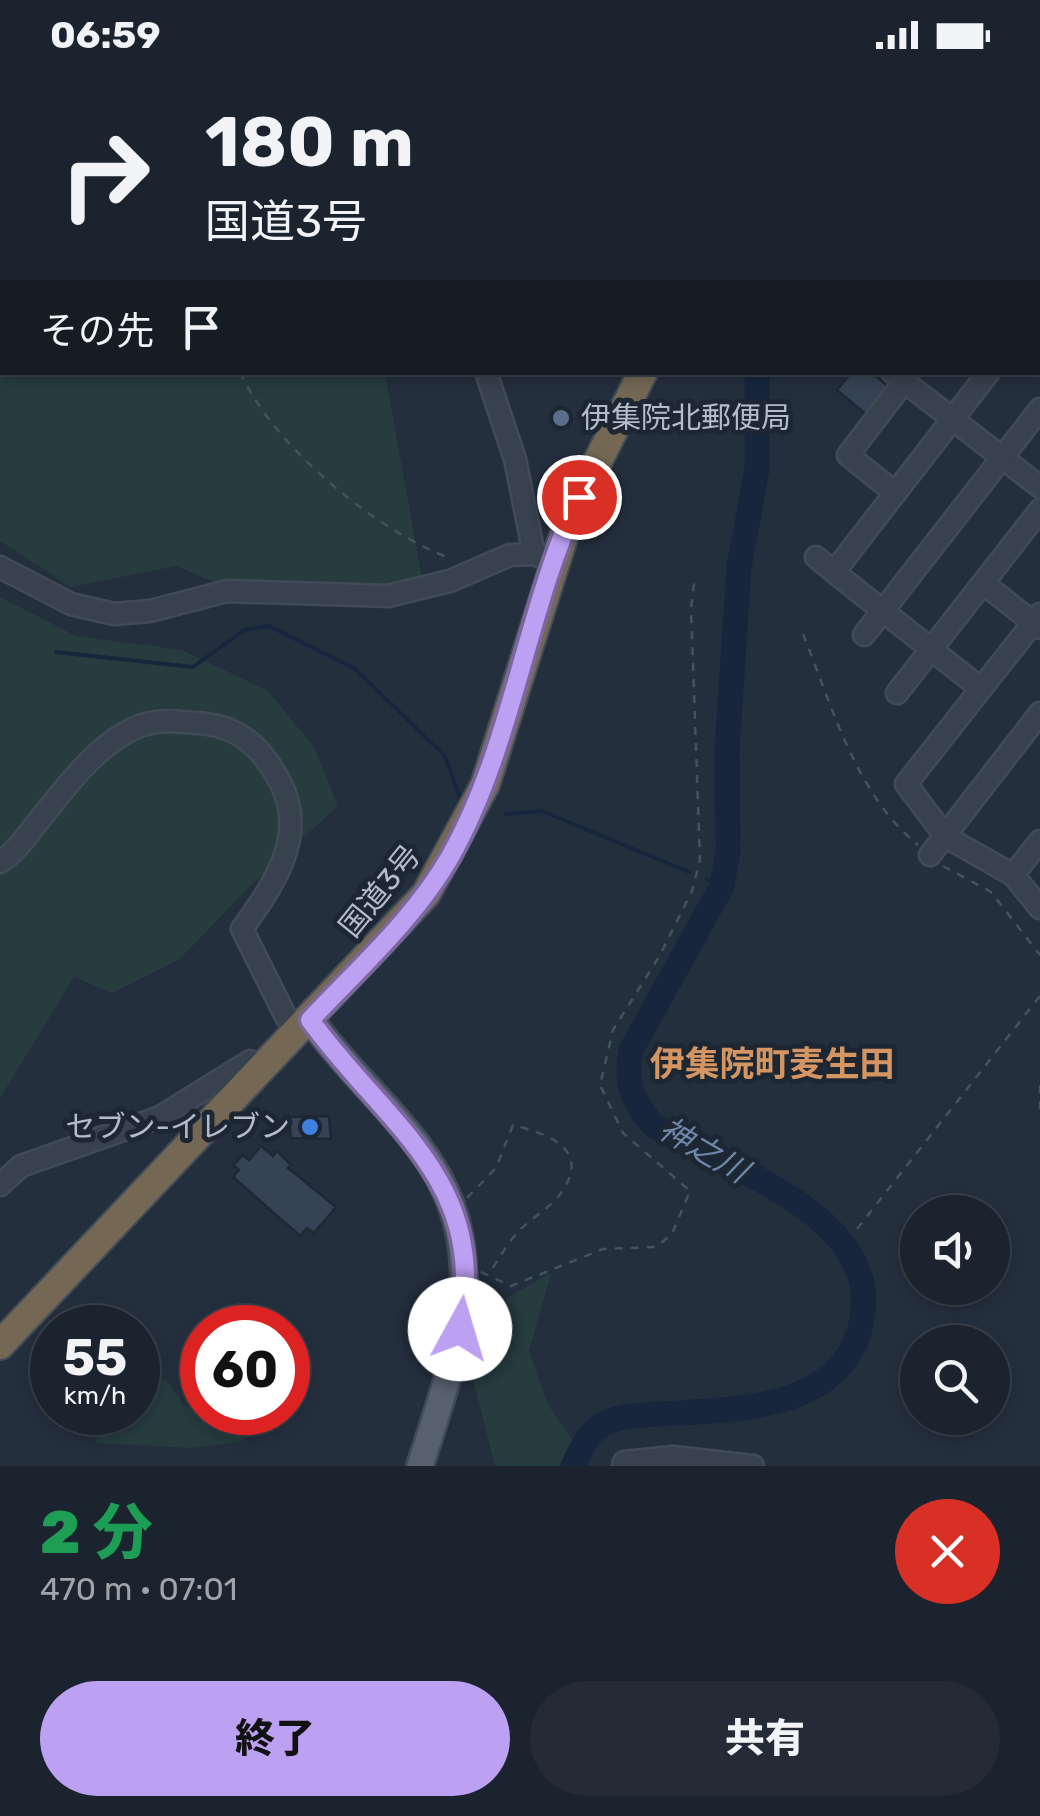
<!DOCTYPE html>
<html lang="ja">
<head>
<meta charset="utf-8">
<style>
	:root { --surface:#1b232e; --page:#242b36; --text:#f1f3f6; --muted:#a0a4aa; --line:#39404a; --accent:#bca0f2 }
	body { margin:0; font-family:Rubik,"Noto Sans JP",sans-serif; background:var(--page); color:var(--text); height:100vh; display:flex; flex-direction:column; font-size:38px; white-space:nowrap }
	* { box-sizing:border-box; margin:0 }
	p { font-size:32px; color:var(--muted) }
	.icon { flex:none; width:55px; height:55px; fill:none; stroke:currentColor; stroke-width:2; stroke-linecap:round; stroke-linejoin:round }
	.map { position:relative; height:1396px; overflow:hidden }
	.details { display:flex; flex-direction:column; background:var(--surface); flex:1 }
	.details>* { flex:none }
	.banner { position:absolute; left:0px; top:0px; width:1040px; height:305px; box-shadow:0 5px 15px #0003,0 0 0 2px var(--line); background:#1b232e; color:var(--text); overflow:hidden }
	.tools { position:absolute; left:900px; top:1125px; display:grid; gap:20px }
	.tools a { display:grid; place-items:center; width:110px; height:110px; border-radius:50%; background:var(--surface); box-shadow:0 5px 15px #0003,0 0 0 2px var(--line); font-size:50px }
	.speed { position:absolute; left:30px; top:1235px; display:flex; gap:20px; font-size:50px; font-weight:700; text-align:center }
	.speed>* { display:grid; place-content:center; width:130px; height:130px; border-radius:50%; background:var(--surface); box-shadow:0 5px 15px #0003,0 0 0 2px var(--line); line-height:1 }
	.speed small { font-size:25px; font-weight:400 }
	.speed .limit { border:15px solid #d22; background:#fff; color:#111 }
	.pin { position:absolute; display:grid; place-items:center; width:85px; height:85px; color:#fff; margin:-42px; border:5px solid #fff; border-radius:50%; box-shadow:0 2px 10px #0007 }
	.me { position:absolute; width:110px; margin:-55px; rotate:6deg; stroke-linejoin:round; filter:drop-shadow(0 0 8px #0008) }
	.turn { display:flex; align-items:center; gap:35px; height:210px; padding:0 40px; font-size:45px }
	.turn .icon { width:130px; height:130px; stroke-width:2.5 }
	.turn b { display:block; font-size:70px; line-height:85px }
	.then { display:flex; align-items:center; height:95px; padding:0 40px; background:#0003; gap:20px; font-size:38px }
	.round { display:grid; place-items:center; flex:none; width:105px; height:105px; border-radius:52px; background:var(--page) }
	.overview { display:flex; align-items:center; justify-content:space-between; height:170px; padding:0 40px }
	h1 { font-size:60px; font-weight:800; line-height:75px; color:#1e9e55 }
	.action { display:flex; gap:20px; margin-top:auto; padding:20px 40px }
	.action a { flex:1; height:115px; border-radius:60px; background:var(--accent); color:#111; font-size:40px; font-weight:800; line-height:115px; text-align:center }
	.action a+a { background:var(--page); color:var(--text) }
	.status { display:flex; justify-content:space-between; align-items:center; height:70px; padding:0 50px; background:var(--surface); direction:ltr }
	.status svg { height:28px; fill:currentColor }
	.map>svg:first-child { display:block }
	.green { fill:#263c3f }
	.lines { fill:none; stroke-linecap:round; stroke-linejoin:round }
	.stream { stroke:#17263c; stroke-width:4 }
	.river { stroke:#17263c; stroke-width:25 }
	.building { fill:#364354; stroke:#1f2835; stroke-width:2.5 }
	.minor-casing { stroke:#414a57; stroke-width:25 }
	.major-casing { stroke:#414a57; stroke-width:30 }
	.highway-casing { stroke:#434c59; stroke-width:32 }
	.path { stroke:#3f5557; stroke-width:2.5; stroke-dasharray:8 8; stroke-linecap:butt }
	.minor { stroke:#38414e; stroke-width:20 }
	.major { stroke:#56606e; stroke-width:25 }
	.highway { stroke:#746855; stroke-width:28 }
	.route-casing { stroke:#7a689d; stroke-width:25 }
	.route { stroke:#bca0f2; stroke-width:18 }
	.service-dot { fill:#5c6f8a; stroke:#1d2633; stroke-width:4 }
	.shop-dot { fill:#3f7fe0; stroke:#1d2633; stroke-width:4 }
	.labels { text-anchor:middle; stroke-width:10; stroke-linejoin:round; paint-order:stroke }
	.poi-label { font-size:30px; fill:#b4bcc9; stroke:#1d2633; text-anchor:start }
	.street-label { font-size:30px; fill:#b4bcc9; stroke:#1d2633 }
	.water-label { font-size:32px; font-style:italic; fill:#6d86a8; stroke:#1d2633 }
	.quarter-label { font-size:35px; font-weight:bold; fill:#d59563; stroke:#1d2633 }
</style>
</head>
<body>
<div class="status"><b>06:59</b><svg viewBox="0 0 49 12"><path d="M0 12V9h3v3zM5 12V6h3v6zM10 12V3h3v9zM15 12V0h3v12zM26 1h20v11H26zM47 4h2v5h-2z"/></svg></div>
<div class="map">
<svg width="1040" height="1396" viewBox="0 0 1040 1396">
	<rect width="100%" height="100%" fill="#242f3e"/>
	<g class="green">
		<polygon points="0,0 612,0 2,2 2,302 385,303 423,514 264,532 176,496 71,517 0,471"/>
		<polygon points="0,527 76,566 182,580 268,621 314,677 338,736 251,815 180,889 112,923 74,907 0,1028"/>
		<polygon points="551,1203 529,1281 548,1335 577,1377 573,1396 495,1396 463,1269 497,1261 507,1228"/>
		<polygon points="138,1299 167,1310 186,1337 202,1334 202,1342 277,1343 240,1372 192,1378 96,1373 101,1343 138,1342"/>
	</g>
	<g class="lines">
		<g class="stream">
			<polyline points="56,582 193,597 244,560 269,556 354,598 445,686 461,730"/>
			<polyline points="506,744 542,741 689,802"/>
			<polyline points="706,809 722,816"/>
		</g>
		<g class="river">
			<polyline points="1038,210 1040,210"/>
			<path d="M573,1396c7,-14 12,-28 24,-38 17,-13 45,-13 66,-14 68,-5 171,-2 196,-82 35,-115 -133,-163 -206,-207 -22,-26 -28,-42 -22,-75l91,-164 6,-34 -1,-101 12,-184 18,-97v-98"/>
		</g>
	</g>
	<g class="building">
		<polygon points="1038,116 1040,116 1039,179 1038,179"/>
		<polygon points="852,302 871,302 890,318 867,345 837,320"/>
		<polygon points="329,1046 331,1069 291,1068 289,1047"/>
		<polygon points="261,1076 273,1086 277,1081 291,1095 288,1098 336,1137 314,1163 307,1158 300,1166 233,1107 239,1100 233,1095 243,1085 249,1090"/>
	</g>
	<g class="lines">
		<defs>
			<g id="minor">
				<polyline points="604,2 607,0"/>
				<polyline points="486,302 515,389 534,484"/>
				<polyline points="892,302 1040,417"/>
				<polyline points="895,423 848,385 904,312"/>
				<polyline points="816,487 834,502"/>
				<polyline points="0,497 71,534 114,544 150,541 227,521 388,526 450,511 510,485 534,484 555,492"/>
				<polyline points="984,514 1040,558"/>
				<polyline points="1040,544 906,714 946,767 1013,805 1040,838"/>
				<polyline points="864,565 1040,339"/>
				<polyline points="980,618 834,502 989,302"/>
				<polyline points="897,623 1040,440"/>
				<polyline points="930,785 1040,643"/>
				<path d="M0,792c17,-10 28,-29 41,-44 27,-34 68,-90 115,-96 12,-2 26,0 38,1 43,1 68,23 87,61 27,53 -9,103 -39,145l44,88 14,13"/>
				<polyline points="1013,805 1040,771"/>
				<polyline points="0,1115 21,1096 160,1047 250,991 265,997"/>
				<polyline points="623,1396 624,1392 673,1387 753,1396"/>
			</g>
			<path id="major" d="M310,949c33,47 76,83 109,128 79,104 36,208 1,319"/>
			<g id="highway">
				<polyline points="838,2 839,0"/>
				<polyline points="0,1275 426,824 485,715 570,446 643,302"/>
			</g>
		</defs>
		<use href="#minor" class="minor-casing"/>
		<use href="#major" class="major-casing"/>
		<use href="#highway" class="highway-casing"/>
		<g class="path">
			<polyline points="302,2 303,0"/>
			<path d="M240,302c34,75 136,159 212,187"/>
			<path d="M803,564c29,72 53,161 115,211"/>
			<polyline points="943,796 991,822 1040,885"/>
			<polyline points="1040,1015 1040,1045"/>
			<path d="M467,1128l29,-30 17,-43c31,8 78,22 50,65 -10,17 -33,28 -46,43 -10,11 -18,26 -27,39"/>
			<polyline points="857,1159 1040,926"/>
			<polyline points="481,1202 511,1216 603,1179 656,1177 672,1164 690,1121 623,1063 600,1015 613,960 660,885 692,821 700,790 691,539 694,513"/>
		</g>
		<use href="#minor" class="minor"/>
		<use href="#major" class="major"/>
		<use href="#highway" class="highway"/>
	</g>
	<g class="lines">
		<defs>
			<path id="route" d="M460,1259c30,-148 -75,-205 -150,-309 48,-51 105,-102 140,-163 63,-112 75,-244 129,-360"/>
		</defs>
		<use href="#route" class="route-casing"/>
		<use href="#route" class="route"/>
	</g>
	<circle class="service-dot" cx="561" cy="348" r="10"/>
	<circle class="shop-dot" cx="310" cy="1057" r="10"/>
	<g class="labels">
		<g class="poi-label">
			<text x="581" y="358">伊集院北郵便局</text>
			<text x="290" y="1067" text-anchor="end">セブン-イレブン</text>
		</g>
		<g class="street-label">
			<text transform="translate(380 821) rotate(-51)" y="10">国道3号</text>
		</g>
		<g class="water-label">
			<text transform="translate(704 1080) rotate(30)" y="11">神之川</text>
		</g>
		<g class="quarter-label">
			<text x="772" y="1006">伊集院町麦生田</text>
		</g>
	</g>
</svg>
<div class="tools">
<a><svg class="icon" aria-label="sound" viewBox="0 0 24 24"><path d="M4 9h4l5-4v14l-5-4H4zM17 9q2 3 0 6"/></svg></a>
<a><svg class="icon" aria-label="search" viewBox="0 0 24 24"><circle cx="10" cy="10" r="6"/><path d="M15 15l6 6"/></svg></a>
</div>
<div class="speed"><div>55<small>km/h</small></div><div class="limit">60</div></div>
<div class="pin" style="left:579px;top:427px;background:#d93025"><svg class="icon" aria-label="arrive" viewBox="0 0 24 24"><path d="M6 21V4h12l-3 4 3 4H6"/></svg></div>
<svg class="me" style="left:460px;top:1259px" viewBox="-20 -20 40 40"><circle r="19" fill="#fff"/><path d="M0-13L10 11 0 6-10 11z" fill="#bca0f2"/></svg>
<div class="banner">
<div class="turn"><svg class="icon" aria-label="right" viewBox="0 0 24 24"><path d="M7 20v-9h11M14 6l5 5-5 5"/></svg><div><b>180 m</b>国道3号</div></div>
<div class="then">その先<svg class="icon" aria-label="arrive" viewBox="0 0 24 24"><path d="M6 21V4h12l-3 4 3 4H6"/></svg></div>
</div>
</div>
<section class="details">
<div class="overview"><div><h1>2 分</h1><p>470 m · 07:01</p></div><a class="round" style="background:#d93025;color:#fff"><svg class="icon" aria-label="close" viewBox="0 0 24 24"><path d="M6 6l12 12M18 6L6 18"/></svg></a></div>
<div class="action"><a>終了</a><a>共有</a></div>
</section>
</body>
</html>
